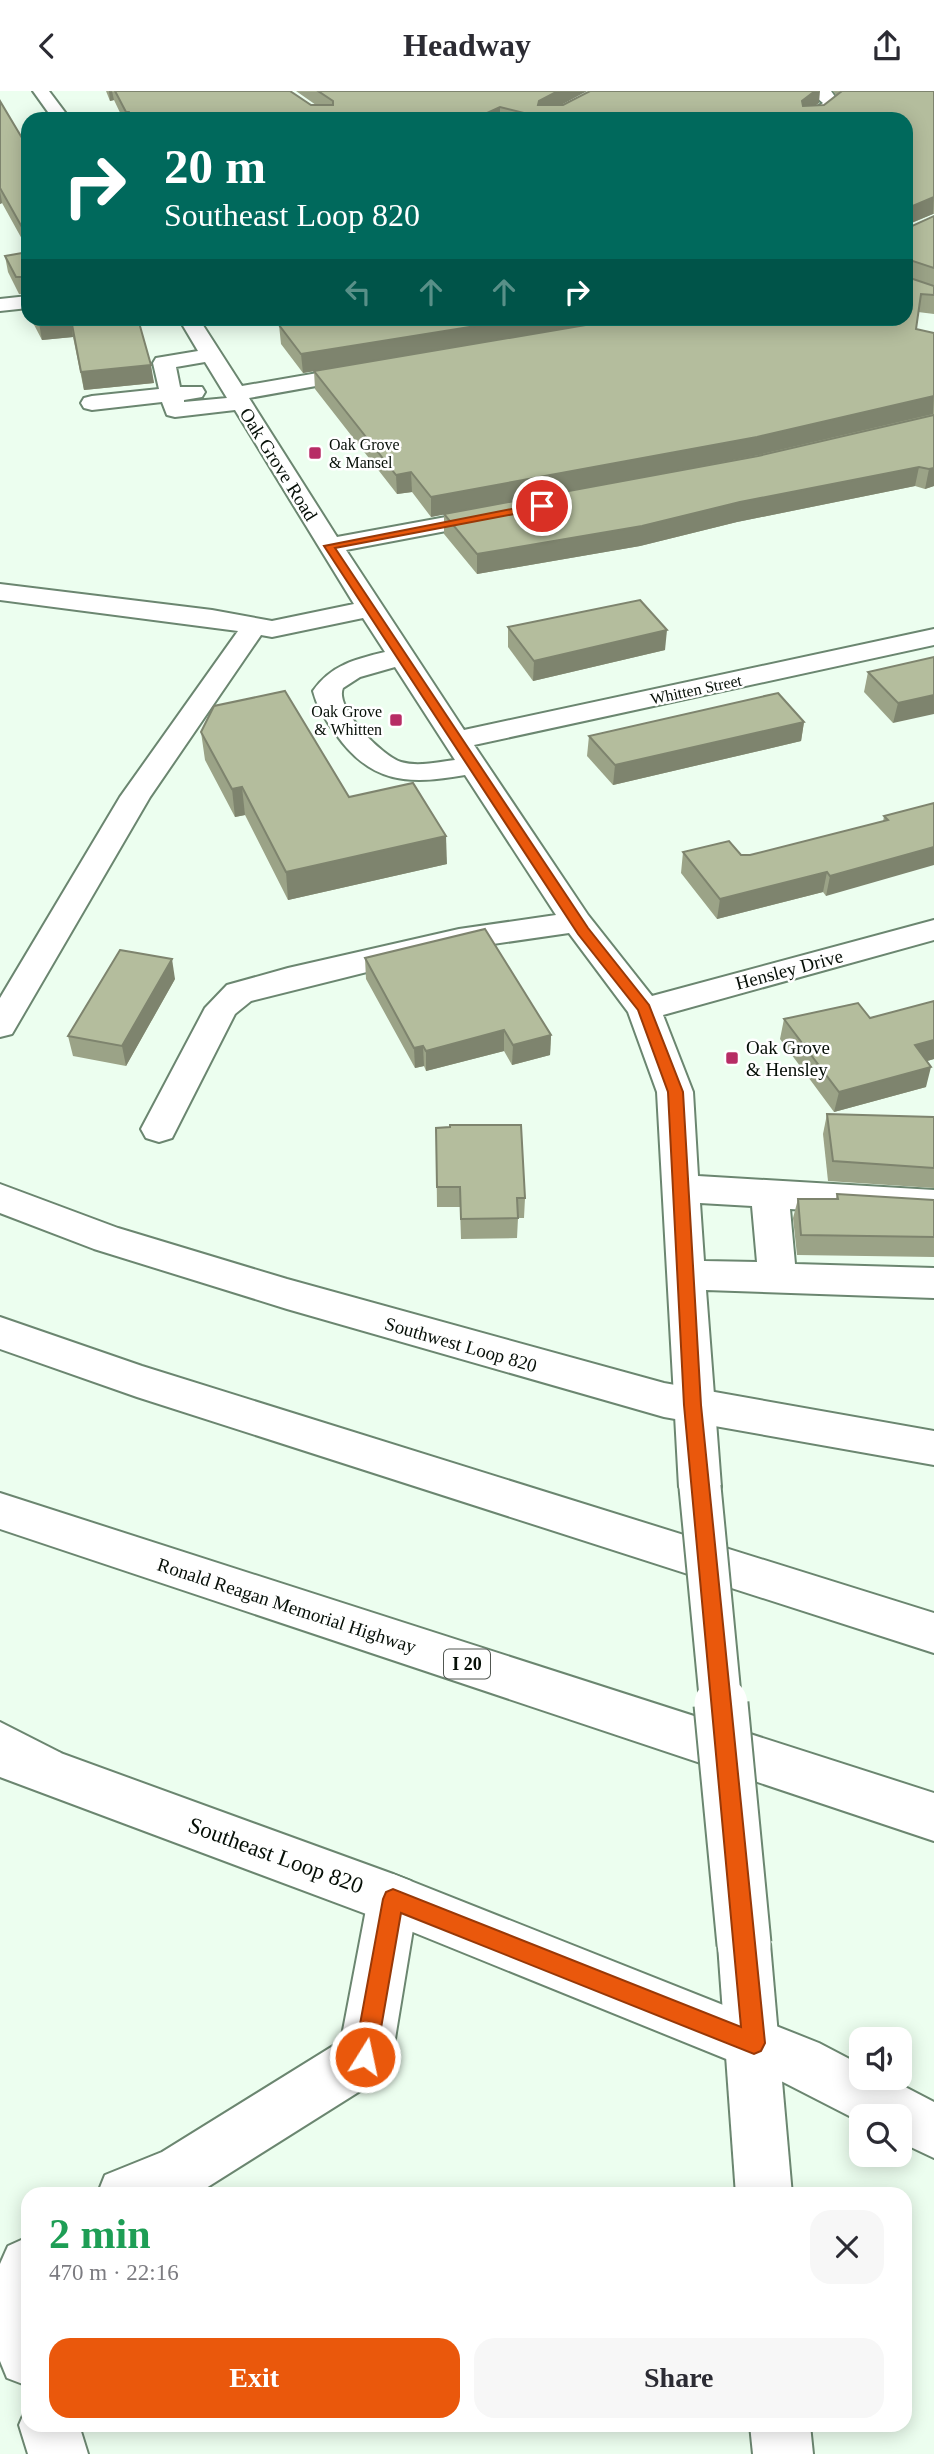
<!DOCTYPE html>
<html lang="en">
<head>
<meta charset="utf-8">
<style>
	:root { --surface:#fff; --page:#f7f7f7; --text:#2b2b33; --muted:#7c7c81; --accent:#ea580c }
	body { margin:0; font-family:Georgia,serif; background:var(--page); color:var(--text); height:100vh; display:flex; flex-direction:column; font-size:26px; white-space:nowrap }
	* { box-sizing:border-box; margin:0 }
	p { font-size:23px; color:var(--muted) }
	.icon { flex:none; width:38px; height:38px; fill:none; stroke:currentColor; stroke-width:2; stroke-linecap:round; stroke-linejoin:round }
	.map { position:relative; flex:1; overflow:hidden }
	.sheet { position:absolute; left:21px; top:2096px; width:891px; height:245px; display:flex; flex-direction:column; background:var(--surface); border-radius:21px; box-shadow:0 4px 18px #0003 }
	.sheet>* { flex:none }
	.banner { position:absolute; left:21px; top:21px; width:892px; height:214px; border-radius:21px; box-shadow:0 4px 18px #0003; background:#00695c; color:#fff; overflow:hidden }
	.buttons { position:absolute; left:849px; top:1936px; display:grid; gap:14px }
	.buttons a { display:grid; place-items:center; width:63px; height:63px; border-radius:14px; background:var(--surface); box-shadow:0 4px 18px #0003; font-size:35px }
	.pin { position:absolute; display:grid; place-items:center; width:60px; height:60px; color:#fff; margin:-30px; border:4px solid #fff; border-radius:50%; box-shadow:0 2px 7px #0007 }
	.me { position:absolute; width:77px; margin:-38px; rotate:10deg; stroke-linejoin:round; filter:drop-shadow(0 0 5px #0008) }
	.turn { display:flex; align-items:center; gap:24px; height:147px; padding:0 28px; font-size:32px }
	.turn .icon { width:91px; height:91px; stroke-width:2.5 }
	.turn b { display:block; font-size:49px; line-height:60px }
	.lanes { display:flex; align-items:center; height:66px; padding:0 28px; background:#0003; justify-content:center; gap:35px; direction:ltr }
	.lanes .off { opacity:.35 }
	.round { display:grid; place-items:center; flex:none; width:74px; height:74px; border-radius:21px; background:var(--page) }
	.summary { display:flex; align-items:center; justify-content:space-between; height:119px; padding:0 28px }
	h1 { font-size:42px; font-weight:700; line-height:52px; color:#1e9e55 }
	.cta { display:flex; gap:14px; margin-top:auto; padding:14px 28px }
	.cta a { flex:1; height:80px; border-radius:21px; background:var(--accent); color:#fff; font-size:28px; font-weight:700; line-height:80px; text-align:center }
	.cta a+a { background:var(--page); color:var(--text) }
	header { display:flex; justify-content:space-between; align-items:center; height:91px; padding:0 28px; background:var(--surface); font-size:32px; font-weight:700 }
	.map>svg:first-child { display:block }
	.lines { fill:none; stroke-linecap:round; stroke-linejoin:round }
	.minor-casing { stroke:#6b8670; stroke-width:4 }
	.major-casing { stroke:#6b8670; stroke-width:4 }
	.highway-casing { stroke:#6b8670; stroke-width:4 }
	.minor { fill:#fff; fill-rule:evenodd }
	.major { fill:#fff; fill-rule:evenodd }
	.highway { fill:#fff; fill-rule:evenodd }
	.minor-bridge-far1-casing { stroke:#6b8670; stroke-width:45; stroke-linecap:butt }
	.minor-bridge-casing { stroke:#6b8670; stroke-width:57; stroke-linecap:butt }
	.minor-bridge-far1 { stroke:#fff; stroke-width:41 }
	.minor-bridge { stroke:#fff; stroke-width:53 }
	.wall { fill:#9ba387 }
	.shaded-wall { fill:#7e846e }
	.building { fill:#b4bd9d; stroke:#7e846e; stroke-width:2 }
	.route { fill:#ea580c; stroke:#983908; stroke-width:2 }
	.poi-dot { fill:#b72c65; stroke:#fff; stroke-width:2.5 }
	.labels { text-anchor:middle; stroke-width:5; stroke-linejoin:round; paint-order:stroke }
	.far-poi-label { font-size:16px; fill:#060f07; stroke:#fff; text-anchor:start }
	.far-street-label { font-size:16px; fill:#060f07; stroke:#fff }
	.shield { fill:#fff; stroke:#515751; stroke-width:2 }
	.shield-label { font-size:18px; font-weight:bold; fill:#060f07 }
	.street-label { font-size:19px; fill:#060f07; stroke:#fff }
	.poi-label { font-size:19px; fill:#060f07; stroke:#fff; text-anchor:start }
	.near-street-label { font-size:23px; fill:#060f07; stroke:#fff }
</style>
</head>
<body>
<header><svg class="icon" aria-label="back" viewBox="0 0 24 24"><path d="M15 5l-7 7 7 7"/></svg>Headway<svg class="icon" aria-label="share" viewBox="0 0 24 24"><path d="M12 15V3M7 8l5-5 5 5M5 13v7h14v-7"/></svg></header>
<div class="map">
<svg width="934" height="2363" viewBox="0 0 934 2363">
	<rect width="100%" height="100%" fill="#ecfeef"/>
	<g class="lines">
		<defs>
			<g id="minor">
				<polygon points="33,0 49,0 70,28 53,28"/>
				<polygon points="809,0 831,0 840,13 820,28 801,28 823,12"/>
				<polygon points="28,205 28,217 0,220 0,208"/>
				<path d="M179,228h20l43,67 122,-21 8,1 3,5 -3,5 -123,22 88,139 158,-29 9,2 3,5 -3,5 -158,30 118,180 470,-101v16l-460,100 114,170 64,81 282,-76v20l-271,75 30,77 5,84 236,14v28l-144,-9 5,55 139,4v30l-228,-8 15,197 -6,13 -15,5 -15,-5 -6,-13 -22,-395 -29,-80 -59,-79 -110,16 -208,52 -16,13 -63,124 -13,4 -13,-4 -5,-9 64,-121 22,-23 61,-17 171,-39 97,-14 -91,-140c-56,10 -94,9 -129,-41 -10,-13 -19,-27 -23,-43 18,-26 43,-32 72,-39l-22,-34 -91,19 -11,-2 -111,162 -138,237 -12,3v-39l120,-201 118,-166 -238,-31v-16l212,26 60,11 82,-17 -119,-194 -60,7 -8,-2 -5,-13 -70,8 -8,-2 -3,-5 3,-5 8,-2 67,-7 -6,-26 3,-5 42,-7zM205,271l22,36 -43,4v-2l18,-3 3,-5 -3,-5h-22l-4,-20zM395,576l60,93c-17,2 -37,7 -54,2 -19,-6 -67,-54 -58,-74l17,-11zM700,1112l52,3 5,56 -53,-1z"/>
				<polygon points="393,1783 411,1790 418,1808 392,1966 384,1985 195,2104 97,2104 105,2084 162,2061 341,1950 368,1808 375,1790"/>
				<polygon points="744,1827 762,1835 770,1853 792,2104 736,2104 718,1853 726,1835"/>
				<polygon points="28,2146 28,2295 7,2287 0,2270 0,2173 8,2155"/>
				<polygon points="28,2313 28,2334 79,2334 88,2363 28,2363 19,2334"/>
				<polygon points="750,2334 810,2334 813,2363 753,2363"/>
			</g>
			<g id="major">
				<polygon points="0,1093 118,1137 287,1188 664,1292 934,1340 934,1374 664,1326 287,1218 94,1158 0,1122"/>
				<polygon points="0,1640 393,1783 819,1952 861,1974 861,1986 886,1986 934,2011 934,2067 900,2051 900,2025 861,2025 861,2031 783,1991 393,1833 0,1686"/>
			</g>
			<g id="highway">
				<polygon points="0,1226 142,1275 934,1522 934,1562 137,1306 0,1258"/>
				<polygon points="0,1402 934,1702 934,1750 0,1438"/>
				<polygon points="0,1631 61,1662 68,1678 61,1694 44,1701 0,1678"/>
			</g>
		</defs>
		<use href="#minor" class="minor-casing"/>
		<use href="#major" class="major-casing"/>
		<use href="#highway" class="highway-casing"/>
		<use href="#minor" class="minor"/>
		<use href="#major" class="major"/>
		<use href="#highway" class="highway"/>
		<defs>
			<polyline id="minor-bridge-far1" points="700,1396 721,1615"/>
			<polyline id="minor-bridge" points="721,1613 744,1853"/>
		</defs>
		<use href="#minor-bridge-far1" class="minor-bridge-far1-casing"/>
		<use href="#minor-bridge" class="minor-bridge-casing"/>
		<use href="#minor-bridge-far1" class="minor-bridge-far1"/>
		<use href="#minor-bridge" class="minor-bridge"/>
	</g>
	<g class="wall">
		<polygon points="106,0 290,0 311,14 316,14 296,0 587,0 560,14 819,12 815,14 824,14 836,4 833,0 934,0 934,123 933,123 907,134 907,135 910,136 934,125 934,223 918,221 916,238 934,242 934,324 754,365 934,324 934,395 925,398 915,395 737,431 640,455 477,483 444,443 444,423 431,426 412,401 397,403 315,298 314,280 303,282 281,253 279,234 906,228 906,28 123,28 114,9 110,10"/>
		<polygon points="0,10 28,57 28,159 2,112 0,113"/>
		<polygon points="28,161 28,222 24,203 19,203 8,181 5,165"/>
		<polygon points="31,228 138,228 154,292 84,299 73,246 42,249"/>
		<polygon points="508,536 665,559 533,590 508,556"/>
		<polygon points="934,566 893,632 864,601 868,581"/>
		<polygon points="804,631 801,650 613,694 587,665 589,645"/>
		<polygon points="201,641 349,706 447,773 288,809 245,724 235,726 205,669"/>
		<polygon points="934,712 826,805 823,801 717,828 681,782 683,761 750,764 883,731 884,725"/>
		<polygon points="365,867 551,944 550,964 512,974 504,960 426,980 424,975 415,977 366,888"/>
		<polygon points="175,888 126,975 73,965 68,945"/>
		<polygon points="870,927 934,968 927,970 926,996 834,1021 780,948 784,928"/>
		<polygon points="827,1023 934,1026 934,1097 828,1090 823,1043"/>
		<polygon points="436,1037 525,1107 524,1127 518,1127 517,1147 461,1148 460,1116 437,1116"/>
		<polygon points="837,1103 934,1109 934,1166 797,1164 793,1127 798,1108 836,1108"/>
	</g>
	<g class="shaded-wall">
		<polygon points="109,0 112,0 114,9 110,10"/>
		<polygon points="558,0 587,0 539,26 539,10"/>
		<polygon points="815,0 820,0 819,12 799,26 802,10"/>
		<polygon points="500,16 500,28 474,28"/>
		<polygon points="126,21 129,21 130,28 127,28"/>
		<polygon points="0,99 2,112 0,113"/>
		<polygon points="934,106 933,123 906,134 908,117"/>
		<polygon points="910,169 907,186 907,171"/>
		<polygon points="71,228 73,246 42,249 39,232"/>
		<polygon points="519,228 627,228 303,282 301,263"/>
		<polygon points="151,274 154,292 84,299 81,281"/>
		<polygon points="934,305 933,323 754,365 431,426 431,406"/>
		<polygon points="919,376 915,395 737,431 640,455 477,483 477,463"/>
		<polygon points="934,377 934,395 925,398 929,378"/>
		<polygon points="411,381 412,401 397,403 396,384"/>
		<polygon points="667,539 665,559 533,590 534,570"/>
		<polygon points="934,604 934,623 893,632 898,612"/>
		<polygon points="804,631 801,650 613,694 615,674"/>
		<polygon points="242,696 245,724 235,726 232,698"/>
		<polygon points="446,745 447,773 288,809 286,781"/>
		<polygon points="934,756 934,774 826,805 830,785"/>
		<polygon points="827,781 823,801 717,828 720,808"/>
		<polygon points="172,868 175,888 126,975 122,955"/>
		<polygon points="504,939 504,960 426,980 426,960"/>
		<polygon points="551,944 550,964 512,974 513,954"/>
		<polygon points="934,949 934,968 910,975 915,954"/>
		<polygon points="423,955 424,975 415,977 414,957"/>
		<polygon points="931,976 926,996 834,1021 839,1001"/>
	</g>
	<g class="building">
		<polygon points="115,0 290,0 311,14 333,14 333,10 318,0 558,0 539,10 538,14 563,14 590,0 815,0 802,10 803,15 824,14 842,0 934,0 934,106 908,117 907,135 910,136 934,125 934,177 910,169 907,171 907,186 934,195 934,204 921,203 916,238 934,242 934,305 757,346 431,406 411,381 396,384 314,280 621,228 906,228 906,28 548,28 500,16 474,28 133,28 129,21 126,21"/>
		<polygon points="0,10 28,57 28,147 0,97"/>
		<polygon points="28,161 28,211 24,202 27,200 27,186 16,186 5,165"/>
		<polygon points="37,228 138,228 151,274 81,281 71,228 39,232"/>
		<polygon points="322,228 519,228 301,263 279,234"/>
		<polygon points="934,324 934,377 929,378 919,376 740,411 642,435 477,463 444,423 758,365"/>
		<polygon points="640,509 667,539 534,570 508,536"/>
		<polygon points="934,566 934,604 898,612 868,581"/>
		<polygon points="285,600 349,706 413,692 446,745 286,781 242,696 232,698 201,641 214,615"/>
		<polygon points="778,602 804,631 615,674 589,645"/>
		<polygon points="934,712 934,756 830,785 827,781 720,808 683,761 729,750 741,764 750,764 888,729 884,725"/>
		<polygon points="485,838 551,944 513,954 504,939 426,960 423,955 414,957 365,867"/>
		<polygon points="120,859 172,868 122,955 68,945"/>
		<polygon points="934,910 934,949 915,954 931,976 839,1001 784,928 858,912 870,927"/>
		<polygon points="827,1023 934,1026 934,1077 833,1070"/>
		<polygon points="450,1034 521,1034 525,1107 517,1107 518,1127 461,1128 460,1096 437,1096 436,1037 450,1036"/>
		<polygon points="837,1103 934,1109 934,1146 801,1144 798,1108 838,1108"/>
	</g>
	<polygon class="route" points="542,412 546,413 546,417 335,457 588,837 649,914 683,1001 701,1314 765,1952 761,1960 754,1963 401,1822 376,1966 373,1974 365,1977 357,1974 354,1966 383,1808 386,1801 393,1798 741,1936 684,1314 668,1001 638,919 578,843 324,455"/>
	<g class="poi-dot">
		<rect x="308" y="355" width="14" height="14" rx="3.5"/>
		<rect x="389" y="622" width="14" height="14" rx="3.5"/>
		<rect x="725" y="960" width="14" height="14" rx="3.5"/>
	</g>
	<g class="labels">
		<g class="far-poi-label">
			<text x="329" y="359">Oak Grove<tspan x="329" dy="18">&amp; Mansel</tspan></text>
			<text x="382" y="626" text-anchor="end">Oak Grove<tspan x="382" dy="18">&amp; Whitten</tspan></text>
		</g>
		<g class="far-street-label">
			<text transform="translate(696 598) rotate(-12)" y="6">Whitten Street</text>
		</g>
		<rect class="shield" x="444" y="1558.5" width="46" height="29" rx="5"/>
		<g class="shield-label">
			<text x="467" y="1579">I 20</text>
		</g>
		<g class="street-label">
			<text transform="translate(279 373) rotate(58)" y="7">Oak Grove Road</text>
			<text transform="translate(789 878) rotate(-15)" y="7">Hensley Drive</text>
			<text transform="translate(461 1253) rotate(16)" y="7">Southwest Loop 820</text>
			<text transform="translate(287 1514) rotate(18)" y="7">Ronald Reagan Memorial Highway</text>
		</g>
		<g class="poi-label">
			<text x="746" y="963">Oak Grove<tspan x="746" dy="22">&amp; Hensley</tspan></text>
		</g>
		<g class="near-street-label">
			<text transform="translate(276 1764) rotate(20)" y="8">Southeast Loop 820</text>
		</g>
	</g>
</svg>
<div class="buttons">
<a><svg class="icon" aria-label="sound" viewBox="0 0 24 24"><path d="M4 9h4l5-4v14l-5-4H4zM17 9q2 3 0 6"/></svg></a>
<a><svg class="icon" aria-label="search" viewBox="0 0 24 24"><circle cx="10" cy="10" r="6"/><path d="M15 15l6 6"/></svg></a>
</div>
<div class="pin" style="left:542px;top:415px;background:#d93025"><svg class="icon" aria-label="arrive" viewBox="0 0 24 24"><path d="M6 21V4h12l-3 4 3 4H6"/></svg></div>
<svg class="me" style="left:365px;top:1966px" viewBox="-20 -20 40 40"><circle r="17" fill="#ea580c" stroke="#fff" stroke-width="3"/><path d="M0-11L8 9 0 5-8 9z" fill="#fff"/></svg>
<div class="banner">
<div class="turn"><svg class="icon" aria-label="right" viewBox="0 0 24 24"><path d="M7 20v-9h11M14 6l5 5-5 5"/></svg><div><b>20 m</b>Southeast Loop 820</div></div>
<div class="lanes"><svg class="icon off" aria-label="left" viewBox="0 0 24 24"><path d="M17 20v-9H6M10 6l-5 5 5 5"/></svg><svg class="icon off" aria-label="ahead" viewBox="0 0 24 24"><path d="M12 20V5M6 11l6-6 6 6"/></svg><svg class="icon off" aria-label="ahead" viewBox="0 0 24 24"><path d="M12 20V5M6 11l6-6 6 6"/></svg><svg class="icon" aria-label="right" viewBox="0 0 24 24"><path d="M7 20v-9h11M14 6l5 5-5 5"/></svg></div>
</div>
<section class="sheet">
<div class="summary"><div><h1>2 min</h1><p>470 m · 22:16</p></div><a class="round"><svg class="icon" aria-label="close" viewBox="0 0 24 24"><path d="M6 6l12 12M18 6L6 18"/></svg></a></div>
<div class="cta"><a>Exit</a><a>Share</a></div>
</section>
</div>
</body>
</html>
